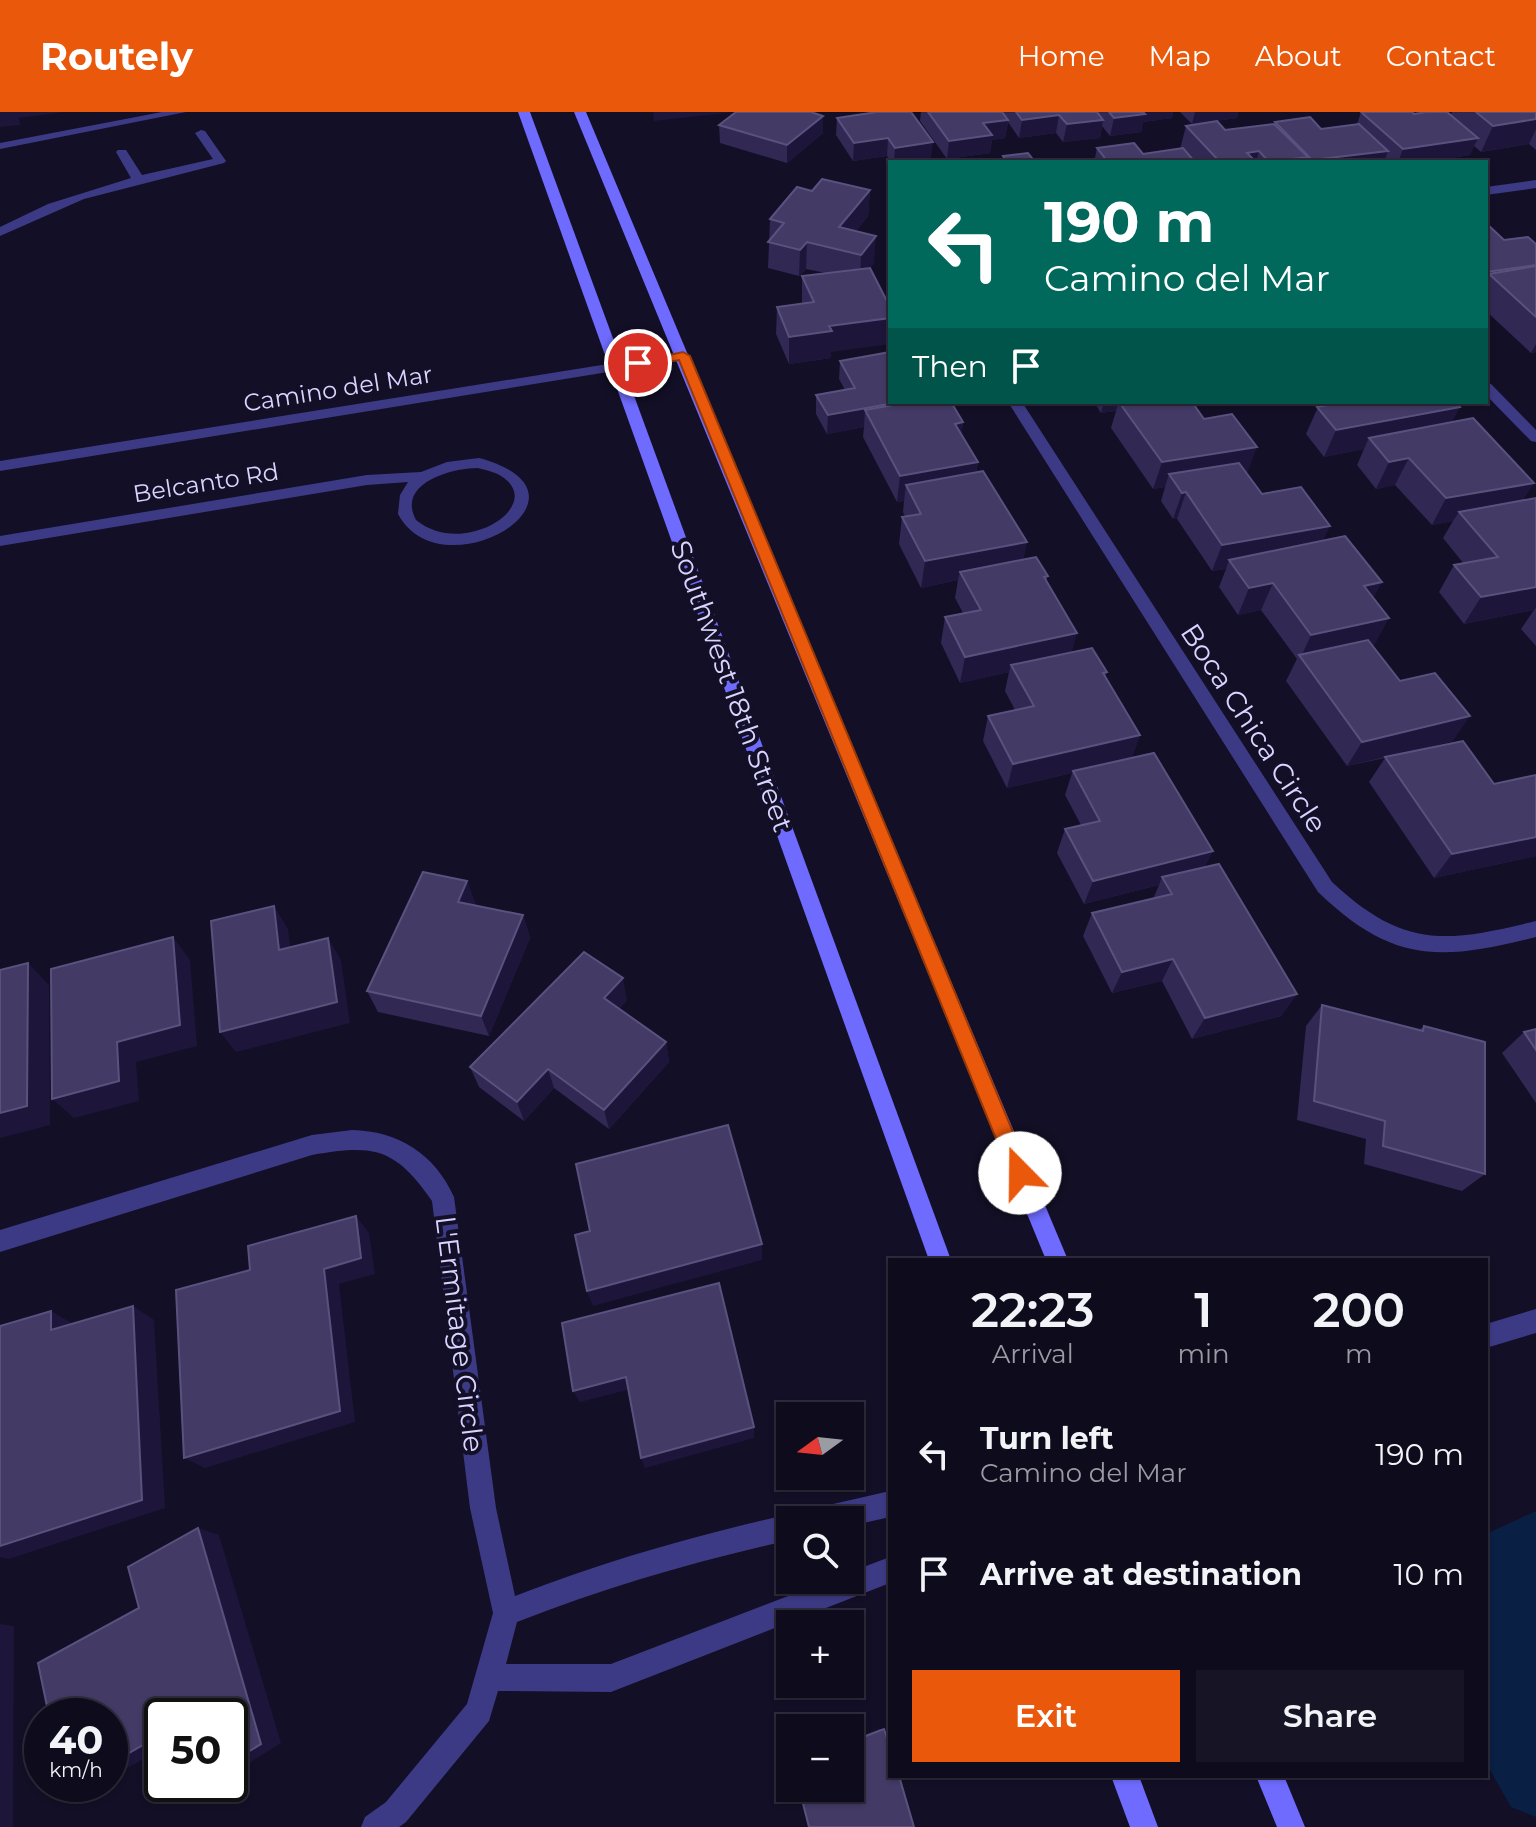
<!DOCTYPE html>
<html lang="en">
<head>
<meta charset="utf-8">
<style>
	:root { --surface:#0e0b1c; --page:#171425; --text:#f1f3f6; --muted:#9b9ba3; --line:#2e2b3b; --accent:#ea580c }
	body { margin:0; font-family:Montserrat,sans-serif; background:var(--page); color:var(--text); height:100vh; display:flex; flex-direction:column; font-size:30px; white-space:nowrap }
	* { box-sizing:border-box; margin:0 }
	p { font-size:26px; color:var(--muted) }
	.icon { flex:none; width:44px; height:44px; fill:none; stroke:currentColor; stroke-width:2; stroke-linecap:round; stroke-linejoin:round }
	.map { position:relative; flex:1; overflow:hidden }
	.details { position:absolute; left:888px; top:1146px; width:600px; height:520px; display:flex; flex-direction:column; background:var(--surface); border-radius:0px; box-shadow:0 2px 6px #0004,0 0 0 2px var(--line) }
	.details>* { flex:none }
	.banner { position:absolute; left:888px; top:48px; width:600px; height:244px; border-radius:0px; box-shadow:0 2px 6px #0004,0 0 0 2px var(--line); background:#00695c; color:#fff; overflow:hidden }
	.needle { width:52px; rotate:255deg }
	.controls { position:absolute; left:776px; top:1290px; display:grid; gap:16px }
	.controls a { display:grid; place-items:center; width:88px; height:88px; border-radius:0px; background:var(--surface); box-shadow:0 2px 6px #0004,0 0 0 2px var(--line); font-size:40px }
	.speed { position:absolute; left:24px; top:1586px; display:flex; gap:16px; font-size:40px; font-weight:700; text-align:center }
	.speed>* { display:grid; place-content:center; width:104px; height:104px; border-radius:50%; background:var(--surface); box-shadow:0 2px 6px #0004,0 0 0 2px var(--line); line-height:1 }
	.speed small { font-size:20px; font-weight:400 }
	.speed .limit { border:4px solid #111; border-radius:12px; background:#fff; color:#111 }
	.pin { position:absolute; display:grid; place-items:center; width:68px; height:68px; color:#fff; margin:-34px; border:4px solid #fff; border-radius:50%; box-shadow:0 2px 8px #0007 }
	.me { position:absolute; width:88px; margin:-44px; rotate:338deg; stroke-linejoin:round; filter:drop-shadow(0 0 6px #0008) }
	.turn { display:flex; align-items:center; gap:28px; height:168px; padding:0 24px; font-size:36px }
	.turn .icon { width:104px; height:104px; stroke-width:2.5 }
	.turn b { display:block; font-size:56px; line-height:68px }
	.then { display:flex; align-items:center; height:76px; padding:0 24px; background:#0003; gap:16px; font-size:30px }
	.eta { display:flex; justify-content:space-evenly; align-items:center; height:136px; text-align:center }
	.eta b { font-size:48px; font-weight:600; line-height:56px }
	.cta { display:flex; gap:16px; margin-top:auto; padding:16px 24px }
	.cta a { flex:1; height:92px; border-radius:0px; background:var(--accent); color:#fff; font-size:32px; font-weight:600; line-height:92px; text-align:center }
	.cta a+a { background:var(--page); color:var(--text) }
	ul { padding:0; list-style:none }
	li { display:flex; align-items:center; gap:24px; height:120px; padding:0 24px }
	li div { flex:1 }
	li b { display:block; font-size:30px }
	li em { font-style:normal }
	header { display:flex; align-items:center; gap:48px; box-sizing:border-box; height:112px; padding:0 40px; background:var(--accent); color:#fff }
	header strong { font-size:38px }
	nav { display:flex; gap:44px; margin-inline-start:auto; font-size:28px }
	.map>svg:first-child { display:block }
	.water { fill:#0a1f44 }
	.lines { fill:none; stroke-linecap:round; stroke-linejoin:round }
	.service { fill:#3d3a85; fill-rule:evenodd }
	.minor { fill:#3d3a85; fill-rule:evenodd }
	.tertiary { fill:#3d3a85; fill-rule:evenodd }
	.secondary { fill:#6f6bff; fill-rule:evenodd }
	.wall { fill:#312854 }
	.shaded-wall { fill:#1d163a }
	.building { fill:#433a66; stroke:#5a527e; stroke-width:2 }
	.route { fill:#ea580c; stroke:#983908; stroke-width:2 }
	.labels { text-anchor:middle; stroke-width:8; stroke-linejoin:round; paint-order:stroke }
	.far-street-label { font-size:24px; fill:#d9d4ff; stroke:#130f26 }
	.street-label { font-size:28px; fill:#d9d4ff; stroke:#130f26 }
</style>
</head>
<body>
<header>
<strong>Routely</strong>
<nav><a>Home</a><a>Map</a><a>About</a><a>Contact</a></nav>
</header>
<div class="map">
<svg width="1536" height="1715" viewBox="0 0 1536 1715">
	<rect width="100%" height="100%" fill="#130f26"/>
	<polygon class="water" points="1536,1399 1536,1705 1511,1695 1486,1651 1486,1422"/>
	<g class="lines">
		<polygon class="service" points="201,18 205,19 226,49 224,51 84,87 0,124 0,115 48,92 131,66 116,40 118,38 126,38 142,63 213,47 195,21"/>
		<g class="minor">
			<polygon points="162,0 186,0 0,37 0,31"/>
			<polygon points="1536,68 1536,76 1486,83 1486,75"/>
			<polygon points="1486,271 1491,272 1536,318 1536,330 1531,329 1486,283"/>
			<path d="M1008,290h14l310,480c72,67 113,61 204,39v16c-96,24 -143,27 -218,-45z"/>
			<path d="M479,346c133,36 -37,138 -81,56l2,-19 8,-13 -41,3 -367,61v-10l367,-61 54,-3 26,-10zM478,356c7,2 17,4 23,8 47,29 -38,83 -85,44 -20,-37 36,-52 62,-52z"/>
			<path d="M352,1018c46,1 83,24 102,67l42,311 19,88c90,-35 181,-61 275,-82l10,6h-10v20c-94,21 -184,47 -273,82l-11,42h105l219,-84h20v-8l40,-15v26l-279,109 -113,-1 -9,30 -83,101 -7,5h-38l4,-10 21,-15 81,-98 26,-91 -23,-105 -38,-307c-37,-53 -57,-57 -120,-46l-312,97v-22l312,-95z"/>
			<polygon points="1536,1197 1536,1221 1486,1236 1486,1212"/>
			<polygon points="890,1379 890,1405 850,1414 850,1408 807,1408 811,1399 820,1395"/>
		</g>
		<polygon class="tertiary" points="683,240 688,241 688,247 0,359 0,349"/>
		<g class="secondary">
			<polygon points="518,0 530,0 951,1148 929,1148"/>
			<polygon points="574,0 586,0 1068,1148 1046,1148"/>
			<polygon points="1111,1664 1139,1664 1158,1715 1130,1715"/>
			<polygon points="1256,1664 1284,1664 1305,1715 1277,1715"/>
		</g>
	</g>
	<g class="wall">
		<polygon points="877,0 931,48 920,50 891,50 887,44 853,49 836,23 837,6"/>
		<polygon points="921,0 1173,0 1172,6 1143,10 1141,20 1110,24 1102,14 1100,26 1063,30 1056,21 1019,26 1008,10 1005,26 992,28 990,41 947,47 920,9"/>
		<polygon points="1180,0 1238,0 1237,6 1192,12"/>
		<polygon points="1361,0 1451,3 1452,0 1536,0 1536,38 1529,32 1481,40 1474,34 1470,43 1427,50 1390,50 1385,46 1384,50 1094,50 1097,36 1143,42 1180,37 1186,14 1225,18 1274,12 1275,10 1321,17 1357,12"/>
		<polygon points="719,13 823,21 787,51 720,31"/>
		<polygon points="870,78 868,104 856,119 874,151 870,156 831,240 831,246 789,252 776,222 777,195 802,192 802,164 826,161 806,157 799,164 768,156 770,107"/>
		<polygon points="1486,111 1504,128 1536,132 1536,240 1531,241 1486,199"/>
		<polygon points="840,249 890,290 963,310 961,323 978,350 976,361 1024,447 1048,464 1046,470 1072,540 1107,560 1105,565 1140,623 1132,645 1205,755 1297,882 1281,904 1192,927 1162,869 1112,881 1083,824 1092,801 1153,787 1159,773 1084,792 1057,741 1065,717 1081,713 1065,683 1072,661 1007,676 983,629 988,604 1015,598 1005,579 1009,560 960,571 941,531 945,505 963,501 955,486 958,468 921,476 899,432 902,405 905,404 903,400 904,389 897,390 863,325 864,315 827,322 816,302 816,283 845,278 839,267"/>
		<polygon points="1094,290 1191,290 1262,382 1323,429 1374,486 1375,532 1372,533 1400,569 1453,629 1402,641 1494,672 1536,663 1536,744 1434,766 1369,670 1385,646 1347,654 1286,569 1297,547 1261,498 1238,503 1219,475 1226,457 1212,459 1177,407 1173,407 1161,389 1165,375 1153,377 1111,316 1116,299 1101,301"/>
		<polygon points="1313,290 1456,290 1452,310 1523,388 1536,386 1536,534 1521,517 1534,498 1464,512 1439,480 1454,453 1464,452 1443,426 1453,409 1432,413 1395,373 1376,377 1357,353 1364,337 1324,345 1306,322 1318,295"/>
		<polygon points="467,769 475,794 523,803 530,826 489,924 378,900 367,879"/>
		<polygon points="627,888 619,897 666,930 669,950 609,1017 554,976 524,1009 479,975 470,955"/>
		<polygon points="1322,893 1419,918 1424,914 1485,1062 1462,1079 1364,1052 1366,1027 1297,1008 1306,914"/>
		<polygon points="1536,917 1536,991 1502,941 1524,920"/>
		<polygon points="880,1617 884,1617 914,1715 809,1715 798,1676 850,1676 850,1629"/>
	</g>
	<g class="shaded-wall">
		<polygon points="0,0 64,0 19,6 20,13 0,15"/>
		<polygon points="653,0 734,0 654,9"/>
		<polygon points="1136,0 1173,0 1172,6 1143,10 1141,20 1110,24 1114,6"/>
		<polygon points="1195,0 1238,0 1237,6 1192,12"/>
		<polygon points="1059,3 1056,21 1019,26 1022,8"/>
		<polygon points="823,4 823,21 787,51 787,33"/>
		<polygon points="1536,7 1536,17 1529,32 1481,40 1493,14"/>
		<polygon points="1008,8 1005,26 992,28 990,41 947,47 949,29 983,11"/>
		<polygon points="1103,8 1100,26 1063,30 1067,12"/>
		<polygon points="888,26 887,44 853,49 854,31"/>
		<polygon points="1478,26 1470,43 1427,50 1398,50 1403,37"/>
		<polygon points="933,30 931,48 920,50 894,50 895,36"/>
		<polygon points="1259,39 1256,50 1247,41"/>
		<polygon points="1388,39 1384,50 1311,50 1312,48"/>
		<polygon points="1308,45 1306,50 1273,50"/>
		<polygon points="870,78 868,104 841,138 839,115"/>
		<polygon points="876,124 874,151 860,170 861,143"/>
		<polygon points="807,130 806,157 799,164 800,138"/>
		<polygon points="1536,153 1536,170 1489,162 1486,169 1486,160"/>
		<polygon points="890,206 890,232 831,240 831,246 789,252 789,225 829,214"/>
		<polygon points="1536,232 1536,240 1531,241"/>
		<polygon points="900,290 923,290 865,298 864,315 827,322 828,303"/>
		<polygon points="1104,290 1118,290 1116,299 1101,301"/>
		<polygon points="1460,295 1446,322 1369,326 1364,337 1324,345 1336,318"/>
		<polygon points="963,310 959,337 955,312"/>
		<polygon points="1257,335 1247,362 1169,362 1165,375 1153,377 1162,350"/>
		<polygon points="1409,346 1395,373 1376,377 1389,350"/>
		<polygon points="978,350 973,376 906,373 904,389 897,390 900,364"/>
		<polygon points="1534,371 1517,398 1459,400 1453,409 1432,413 1446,386"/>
		<polygon points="1186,380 1177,407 1173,407 1182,381"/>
		<polygon points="1330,414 1318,440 1229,448 1226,457 1212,459 1222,433"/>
		<polygon points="1027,430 1022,456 960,460 958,468 921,476 925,449"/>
		<polygon points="1382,470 1368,496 1364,474"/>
		<polygon points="1273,471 1261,498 1238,503 1249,476"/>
		<polygon points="1536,475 1536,496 1534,498 1464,512 1481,485"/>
		<polygon points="1389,506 1375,532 1303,548 1301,545 1311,523"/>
		<polygon points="1077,521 1070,547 1011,553 1009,560 960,571 965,545"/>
		<polygon points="1470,604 1453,629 1347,654 1362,630"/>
		<polygon points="1140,623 1131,648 1073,659 1072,661 1007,676 1013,652"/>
		<polygon points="1536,725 1536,744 1434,766 1452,742"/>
		<polygon points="1213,739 1201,763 1162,765 1159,773 1084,792 1093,769"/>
		<polygon points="467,769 476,792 466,813 458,790"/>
		<polygon points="274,794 288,817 293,860 279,838"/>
		<polygon points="523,803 530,826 489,924 481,904"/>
		<polygon points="173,825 190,848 197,934 136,950 139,989 74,1006 52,987 117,930"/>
		<polygon points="328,826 341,848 350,911 236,940 220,920"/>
		<polygon points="1173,847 1162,869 1112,881 1122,860"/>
		<polygon points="28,851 49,873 50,1013 0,1026 0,1001"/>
		<polygon points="623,866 627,888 609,908 604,886"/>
		<polygon points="1297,882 1281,904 1192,927 1205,906"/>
		<polygon points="666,930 669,950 609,1017 604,998"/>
		<polygon points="548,957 554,976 524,1009 517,990"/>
		<polygon points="356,1104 369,1121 375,1162 339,1172 355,1310 205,1356 184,1346 324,1157"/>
		<polygon points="762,1132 762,1148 593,1194 587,1179"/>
		<polygon points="133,1194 154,1208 165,1396 9,1447 0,1445 0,1434"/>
		<polygon points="51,1199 75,1213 51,1218"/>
		<polygon points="626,1265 631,1277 580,1290 573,1279"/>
		<polygon points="754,1315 754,1326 645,1356 641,1346"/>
		<polygon points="198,1416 219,1423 281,1631 230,1663 230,1651"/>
		<polygon points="0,1512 14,1514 13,1715 0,1715"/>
		<polygon points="162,1622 162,1636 110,1666 110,1652"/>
		<polygon points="75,1672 99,1672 92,1676 64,1678"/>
		<polygon points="195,1672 215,1672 209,1675 186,1678"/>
	</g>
	<g class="building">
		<polygon points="736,0 811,0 823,4 787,33 719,13"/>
		<polygon points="877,0 911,0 933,30 895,36 888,26 854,31 837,6"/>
		<polygon points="928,0 1002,0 1008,8 983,11 992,23 949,29"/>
		<polygon points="1016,0 1097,0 1103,8 1067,12 1059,3 1022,8"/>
		<polygon points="1109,0 1143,0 1145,2 1114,6"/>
		<polygon points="1361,0 1412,0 1414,2 1426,0 1447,0 1478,26 1403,37"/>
		<polygon points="1476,0 1536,0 1536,7 1493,14"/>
		<polygon points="1310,5 1321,17 1359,12 1388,39 1312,48 1275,10"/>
		<polygon points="1217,9 1225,18 1274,12 1308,45 1269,50 1259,39 1247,41 1256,50 1220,50 1186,14"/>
		<polygon points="1134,31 1143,42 1183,36 1195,50 1108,50 1097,36"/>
		<polygon points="1028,41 1035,50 1007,50 1003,44"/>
		<polygon points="822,67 870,78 839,115 876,124 861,143 807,130 800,138 768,130 784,111 770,107 797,75 812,79"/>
		<polygon points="1486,111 1504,128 1528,125 1536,132 1536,153 1486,160"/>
		<polygon points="1536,154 1536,205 1489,162"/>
		<polygon points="870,156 890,195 890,206 829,214 832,219 789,225 777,195 814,190 802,164"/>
		<polygon points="890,240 890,290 900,290 828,303 816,283 855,276 840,249"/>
		<polygon points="910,290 951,290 963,310 955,312 978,350 900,364 865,298"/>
		<polygon points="1119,290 1192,290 1204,307 1232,302 1257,335 1162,350"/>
		<polygon points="1345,290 1456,290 1460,295 1336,318 1317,295"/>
		<polygon points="1473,306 1534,371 1446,386 1409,346 1389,350 1369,326"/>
		<polygon points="1239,351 1262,382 1301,375 1330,414 1222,433 1186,380 1182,381 1169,362"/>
		<polygon points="983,359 1027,430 925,449 902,405 921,402 906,373"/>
		<polygon points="1536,386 1536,475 1481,485 1454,453 1498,445 1459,400"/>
		<polygon points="1345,424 1382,470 1364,474 1389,506 1311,523 1273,471 1249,476 1229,448"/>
		<polygon points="1036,445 1048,464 1044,465 1077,521 965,545 945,505 981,498 960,460"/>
		<polygon points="1368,528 1400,569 1435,561 1470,604 1362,630 1299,543"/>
		<polygon points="1092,536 1107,560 1103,561 1140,623 1013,652 988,604 1034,594 1011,553"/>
		<polygon points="1463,629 1494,672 1536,663 1536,725 1452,742 1385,645"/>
		<polygon points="1154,641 1213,739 1093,769 1065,717 1100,709 1073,659"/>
		<polygon points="1219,752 1297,882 1205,906 1173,847 1122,860 1092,801 1172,782 1162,765"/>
		<polygon points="423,760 467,769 458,790 523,803 481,904 367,879"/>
		<polygon points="274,794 279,838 328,826 337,890 220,920 211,809"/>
		<polygon points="173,825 180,913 117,930 119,969 52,987 51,857"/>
		<polygon points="584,840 623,866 604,886 666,930 604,998 548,957 517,990 470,955"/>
		<polygon points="28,851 27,994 0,1001 0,858"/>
		<polygon points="1322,893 1423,919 1424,914 1485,930 1485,1062 1383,1034 1385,1009 1314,989"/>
		<polygon points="1536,917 1536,938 1524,920"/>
		<polygon points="728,1013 762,1132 587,1179 575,1123 590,1119 576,1052"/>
		<polygon points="356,1104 361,1146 324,1157 340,1299 184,1346 176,1178 250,1158 248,1134"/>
		<polygon points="719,1171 754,1315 641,1346 626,1265 573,1279 562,1211"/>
		<polygon points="133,1194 142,1388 0,1434 0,1214 51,1199 51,1218"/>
		<polygon points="198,1416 261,1632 230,1651 230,1604 162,1604 162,1622 110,1652 110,1604 49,1604 38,1551 139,1496 128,1455"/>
		<polygon points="884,1617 890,1636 890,1664 899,1664 914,1715 809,1715 799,1676 850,1676 850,1630"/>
		<polygon points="63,1672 75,1672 64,1678"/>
		<polygon points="185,1672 195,1672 186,1678"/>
	</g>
	<polygon class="route" points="683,240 690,244 1030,1061 1028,1067 1020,1070 1013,1067 1010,1061 679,248 638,255 632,251"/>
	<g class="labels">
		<g class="far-street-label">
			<text transform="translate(338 277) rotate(-9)" y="8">Camino del Mar</text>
			<text transform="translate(206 371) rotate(-9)" y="8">Belcanto Rd</text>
		</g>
		<g class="street-label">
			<text transform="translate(732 574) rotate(70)" y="10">Southwest 18th Street</text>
			<text transform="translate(1254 616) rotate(57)" y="10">Boca Chica Circle</text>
			<text transform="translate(460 1222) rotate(83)" y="10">L'Ermitage Circle</text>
		</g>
	</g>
</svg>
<div class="controls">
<a><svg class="needle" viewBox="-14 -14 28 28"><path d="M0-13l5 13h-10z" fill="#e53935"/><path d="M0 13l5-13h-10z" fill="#9b9ba3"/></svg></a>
<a><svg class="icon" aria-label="search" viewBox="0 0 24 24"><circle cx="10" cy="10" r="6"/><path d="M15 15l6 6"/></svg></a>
<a>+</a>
<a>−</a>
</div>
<div class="speed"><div>40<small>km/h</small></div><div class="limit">50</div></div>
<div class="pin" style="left:638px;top:251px;background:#d93025"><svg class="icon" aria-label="arrive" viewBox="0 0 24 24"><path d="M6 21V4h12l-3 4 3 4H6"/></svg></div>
<svg class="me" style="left:1020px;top:1061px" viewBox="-20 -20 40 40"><circle r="19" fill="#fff"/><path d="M0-13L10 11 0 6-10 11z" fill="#ea580c"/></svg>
<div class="banner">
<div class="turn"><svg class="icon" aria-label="left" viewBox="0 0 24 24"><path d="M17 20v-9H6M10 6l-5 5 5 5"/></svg><div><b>190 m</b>Camino del Mar</div></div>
<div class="then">Then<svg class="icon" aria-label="arrive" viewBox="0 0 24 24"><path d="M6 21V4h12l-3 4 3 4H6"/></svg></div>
</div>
<section class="details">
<div class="eta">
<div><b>22:23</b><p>Arrival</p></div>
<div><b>1</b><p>min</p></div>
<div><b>200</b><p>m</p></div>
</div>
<ul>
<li><svg class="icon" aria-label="left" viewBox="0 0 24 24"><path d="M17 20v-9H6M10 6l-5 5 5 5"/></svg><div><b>Turn left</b><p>Camino del Mar</p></div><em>190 m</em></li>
<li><svg class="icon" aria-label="arrive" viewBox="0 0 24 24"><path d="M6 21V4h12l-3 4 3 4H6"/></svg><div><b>Arrive at destination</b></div><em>10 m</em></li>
</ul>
<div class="cta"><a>Exit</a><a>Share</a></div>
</section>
</div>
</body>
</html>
